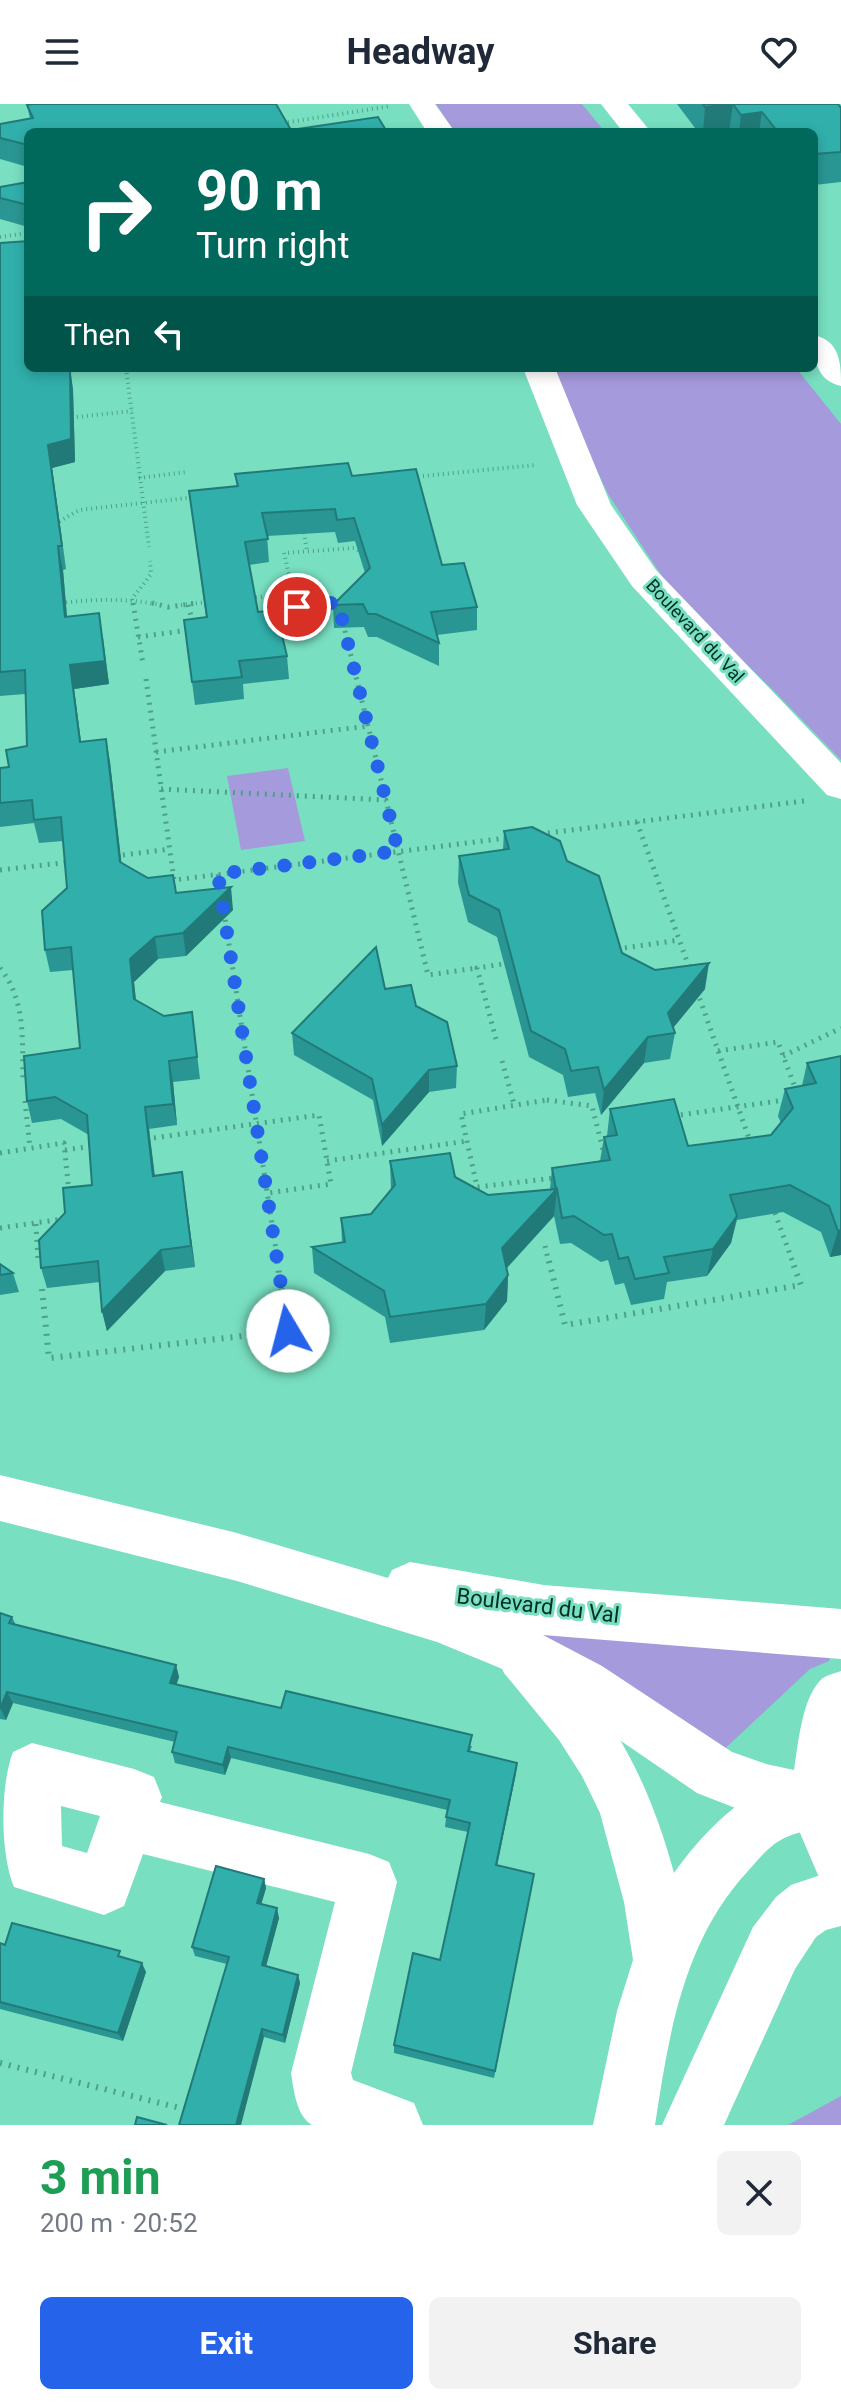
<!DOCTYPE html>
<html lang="en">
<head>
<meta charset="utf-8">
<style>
	:root { --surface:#fff; --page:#f2f2f3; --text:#1f2937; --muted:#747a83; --accent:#2563eb }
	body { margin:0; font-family:Roboto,sans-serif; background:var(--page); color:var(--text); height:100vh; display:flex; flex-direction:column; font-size:30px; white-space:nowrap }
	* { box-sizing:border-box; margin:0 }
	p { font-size:26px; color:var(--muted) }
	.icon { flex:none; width:44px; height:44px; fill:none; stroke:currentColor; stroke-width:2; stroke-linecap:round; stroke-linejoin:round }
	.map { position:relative; height:2021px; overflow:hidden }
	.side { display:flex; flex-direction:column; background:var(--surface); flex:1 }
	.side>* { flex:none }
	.top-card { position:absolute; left:24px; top:24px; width:794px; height:244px; border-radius:12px; box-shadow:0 4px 12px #0003; background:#00695c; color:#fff; overflow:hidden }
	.pin { position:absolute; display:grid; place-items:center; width:68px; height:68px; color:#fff; margin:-34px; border:4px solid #fff; border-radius:50%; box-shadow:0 2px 8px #0007 }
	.me { position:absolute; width:88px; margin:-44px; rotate:352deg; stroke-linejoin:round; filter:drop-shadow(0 0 6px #0008) }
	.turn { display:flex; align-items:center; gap:28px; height:168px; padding:0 40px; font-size:36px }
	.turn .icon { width:104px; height:104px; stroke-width:2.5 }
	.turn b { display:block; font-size:56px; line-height:68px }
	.then { display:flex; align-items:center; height:76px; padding:0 40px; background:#0003; gap:16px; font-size:30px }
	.round { display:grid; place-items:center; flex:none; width:84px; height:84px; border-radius:12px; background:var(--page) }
	.headline { display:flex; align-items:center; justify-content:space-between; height:136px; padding:0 40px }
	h1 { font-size:48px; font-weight:700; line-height:60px; color:#1e9e55 }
	.cta { display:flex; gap:16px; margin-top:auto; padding:16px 40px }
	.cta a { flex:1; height:92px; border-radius:12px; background:var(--accent); color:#fff; font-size:32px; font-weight:700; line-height:92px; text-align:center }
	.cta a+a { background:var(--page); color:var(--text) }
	header { display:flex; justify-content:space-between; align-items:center; height:104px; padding:0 40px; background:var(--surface); font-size:36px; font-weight:700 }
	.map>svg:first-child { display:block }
	.green { fill:#a59adc }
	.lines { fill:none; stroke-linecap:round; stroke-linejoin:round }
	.path-far2 { stroke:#4ea189; stroke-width:4; stroke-dasharray:1 4; stroke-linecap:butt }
	.path-far1 { stroke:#4ea189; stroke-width:5; stroke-dasharray:2 6; stroke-linecap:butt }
	.path { stroke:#4ea189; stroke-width:6; stroke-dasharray:2 7; stroke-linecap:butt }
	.minor { fill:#fff; fill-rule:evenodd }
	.tertiary { fill:#fff; fill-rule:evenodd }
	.wall { fill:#2a9693 }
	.shaded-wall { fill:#227a78 }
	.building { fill:#31afab; stroke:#227a78; stroke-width:2 }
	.route { stroke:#2563eb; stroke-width:14; stroke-dasharray:0 25.2 }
	.labels { text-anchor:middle; stroke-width:6; stroke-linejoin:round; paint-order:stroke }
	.far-street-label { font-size:18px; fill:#002f24; stroke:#78dfc0 }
	.street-label { font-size:22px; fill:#002f24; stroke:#78dfc0 }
</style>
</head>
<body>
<header><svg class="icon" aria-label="menu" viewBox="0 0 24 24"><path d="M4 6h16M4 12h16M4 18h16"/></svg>Headway<svg class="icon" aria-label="heart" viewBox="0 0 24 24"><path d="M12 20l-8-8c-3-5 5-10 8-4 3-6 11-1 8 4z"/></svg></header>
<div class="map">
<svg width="841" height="2021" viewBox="0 0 841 2021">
	<rect width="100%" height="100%" fill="#78dfc0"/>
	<g class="green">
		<polygon points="436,0 582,0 605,28 454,28"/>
		<polygon points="555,264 796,264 841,320 841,656 773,586 675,492 608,390 574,318"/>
		<polygon points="288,664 305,737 241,746 227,672"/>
		<polygon points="541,1523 832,1546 829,1557 810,1565 717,1652 531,1534"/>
		<polygon points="841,1992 841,2021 788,2021"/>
	</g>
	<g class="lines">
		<g class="path-far2">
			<polyline points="283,19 391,2"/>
			<polyline points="0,133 28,129"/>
			<polyline points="126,264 149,443"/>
			<polyline points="67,314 132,307"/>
			<polyline points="413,373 535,361"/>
			<polyline points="139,374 186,368"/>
			<polyline points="55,420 79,406 196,393"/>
			<polyline points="304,429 307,447"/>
			<polyline points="293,489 284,449 354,444 360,447"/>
			<polyline points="251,494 293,489 297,501"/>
			<path d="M61,499c35,-4 65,-5 100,2"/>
			<polyline points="133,501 132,495 151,470 150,457"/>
			<polyline points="181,501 209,498"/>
			<polyline points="309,501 342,497"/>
		</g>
		<g class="path-far1">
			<polyline points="133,499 143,560"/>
			<polyline points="152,499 168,503 197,499"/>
			<polyline points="296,499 297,503 324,499"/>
			<polyline points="188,501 193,519"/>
			<polyline points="343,519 386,696"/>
			<polyline points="138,533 189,526"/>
			<polyline points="146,575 174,776 507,734"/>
			<polyline points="156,648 368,622"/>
			<polyline points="161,685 386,696 428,871 477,864"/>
			<polyline points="637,718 690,866"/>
			<polyline points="540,730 804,697"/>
			<polyline points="115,752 170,745"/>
			<polyline points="0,766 70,758"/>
			<polyline points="218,770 222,790"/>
			<polyline points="224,808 278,1159"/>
			<polyline points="617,845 680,836"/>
			<path d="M0,864c26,32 22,72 23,111"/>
			<polyline points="697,887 751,1040"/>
			<polyline points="496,935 477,864 510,859"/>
			<polyline points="718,947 778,938 796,986"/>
			<polyline points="783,952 841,924"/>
			<polyline points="502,957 514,1000"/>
			<polygon points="547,996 592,1002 605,1054 590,1070 477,1083 461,1010"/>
			<polyline points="25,997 30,1044"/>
			<polyline points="673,1012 785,996"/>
			<polyline points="146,1035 319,1011 331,1080 268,1089"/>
			<polyline points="65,1046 93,1042"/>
			<polyline points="0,1049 64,1039 69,1089"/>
			<polyline points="327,1057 467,1037"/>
			<polyline points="775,1109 793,1159"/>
			<polyline points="36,1120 38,1158"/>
			<polyline points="0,1124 63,1115"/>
			<polyline points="545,1142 549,1159"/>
		</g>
		<g class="path">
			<polyline points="549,1157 565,1221 801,1181 792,1157"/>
			<polyline points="42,1185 49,1254 288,1227 277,1157"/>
			<polyline points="0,1959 188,2006"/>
		</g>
		<g class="minor">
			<path d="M523,1525c23,9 34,25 50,44 50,59 81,125 101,200 33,-47 100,-117 163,-91 4,14 4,26 0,40 -18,7 -42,9 -58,19 -12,7 -22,20 -31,30 -65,70 -79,163 -93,254h-62l24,-114 16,-51 -9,-58 -24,-89 -18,-37 -23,-36 -55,-67 -8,-18 8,-18z"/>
			<path d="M32,1639l102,26 20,8 8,20 -2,5 209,52 20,8 8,20 -46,191 2,7 61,23 9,22h-111c-16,-10 -18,-34 -21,-52l44,-171 -192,-48 -19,52 -20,9 -90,-28c-14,-33 -14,-102 -1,-135zM61,1702l39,10 -13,37 -25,-7z"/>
			<polygon points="841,1764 841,1822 826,1826 816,1833 795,1865 724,2021 662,2021 753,1823 776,1793 791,1781"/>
		</g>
		<g class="tertiary">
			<polygon points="409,0 435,0 455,28 427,28"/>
			<polygon points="601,0 628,0 651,28 623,28"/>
			<path d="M814,231c26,6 27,28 27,51 -26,-6 -27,-28 -27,-51z"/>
			<polygon points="523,264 555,264 611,401 656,466 841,659 841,695 827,691 632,482 577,401"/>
			<path d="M0,1371l237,58 151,45 4,-8 18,-8 134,23 297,24v50l-298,-24 59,31 130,86 34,12 28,6c4,-25 8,-75 29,-92 4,-3 13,-5 18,-7v219l-20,-8 -24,-56 -31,-6 -69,-27 -133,-91 -64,-34 -63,-26 -200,-61 -237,-60z"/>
		</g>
	</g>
	<g class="wall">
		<polygon points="677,0 838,0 841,4 841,78 814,81 814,28 698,28"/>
		<polygon points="27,1 291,26 387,28 28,28 28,63 0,55 0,20 30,15"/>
		<polygon points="28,78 28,123 0,115 0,83"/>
		<polygon points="28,264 70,264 73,286 75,358 52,364 66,465 63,466 67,513 103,533 109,580 74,585 81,638 110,658 121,759 176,789 233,806 186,852 158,855 134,878 136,896 164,912 192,908 200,975 173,978 177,1021 149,1025 155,1072 182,1068 195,1163 165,1167 107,1227 102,1207 100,1178 47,1184 41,1164 92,1081 89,1031 61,1015 32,1019 27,997 80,944 73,866 50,868 45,846 67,784 63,737 39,739 34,719 0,723 0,664 9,663 27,642 25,590 0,592 0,534"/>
		<polygon points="235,370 352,372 442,461 477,503 477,526 437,531 439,539 439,562 377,533 368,533 364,523 334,524 333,501 365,469 355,437 338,439 335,428 267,432 269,458 249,461 258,508 287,552 289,575 243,580 244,595 195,601 184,516 206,513 189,387 237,383"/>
		<polygon points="504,727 567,757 622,849 655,866 705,885 673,924 675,929 670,955 644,959 601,1011 595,989 568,993 563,971 529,953 497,833 468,818 458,779 459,752 503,746"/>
		<polygon points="385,885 416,902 457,962 456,984 429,988 382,1042 373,996 294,951 292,929"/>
		<polygon points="841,952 841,1151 830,1153 821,1128 783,1108 737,1116 731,1139 707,1172 667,1178 664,1195 631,1201 624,1179 615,1181 608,1156 601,1158 571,1139 560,1140 554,1112 507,1164 508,1171 507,1197 484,1226 390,1239 385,1213 314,1169 312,1143 342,1139 341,1114 371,1110 391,1086 390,1057 455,1073 488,1091 550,1085 552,1064 600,1057 604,1033 607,1032 610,1005 688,1042 771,1031 781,1019 778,1012 785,985 802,982 807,959"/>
		<polygon points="0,1160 13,1169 19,1188 0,1191"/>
		<polygon points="0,1509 12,1513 16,1521 176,1561 179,1573 176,1581 281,1604 472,1642 470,1647 516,1669 497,1762 534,1770 494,1974 394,1949 394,1941 440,1856 468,1728 445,1723 447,1706 231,1654 225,1671 175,1659 172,1648 175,1638 13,1599 6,1616 0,1615"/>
		<polygon points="264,1775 266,1784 261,1800 279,1814 266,1862 298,1871 300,1879 285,1939 264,1933 227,1860 195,1852 192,1843"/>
		<polygon points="0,1839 123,1854 146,1868 123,1937 0,1905"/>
	</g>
	<g class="shaded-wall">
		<polygon points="727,0 733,0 729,28 703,28 705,3"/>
		<polygon points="762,8 759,28 739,28 741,11"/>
		<polygon points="70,264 73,286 75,358 52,364 66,465 48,341"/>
		<polygon points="58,442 63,466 69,537 65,513"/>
		<polygon points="99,509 109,580 74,585 84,661 70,561"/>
		<polygon points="106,635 110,658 124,781 120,758"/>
		<polygon points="231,783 233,806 186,852 183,829"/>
		<polygon points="155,833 158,855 134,878 138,917 134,895 130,855"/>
		<polygon points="709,859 705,885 668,930 668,909"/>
		<polygon points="648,933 644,959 601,1011 604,986"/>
		<polygon points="169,957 173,978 177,1021 173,1000"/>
		<polygon points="429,966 429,988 382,1042 382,1021"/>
		<polygon points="145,1003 149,1025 157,1093 153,1072"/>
		<polygon points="182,1068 185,1089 195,1163 191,1142"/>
		<polygon points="557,1085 554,1112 500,1171 502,1144"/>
		<polygon points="737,1112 731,1139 707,1172 713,1145"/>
		<polygon points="841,1126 841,1151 830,1153 838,1127"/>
		<polygon points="161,1146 165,1167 107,1227 102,1207"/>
		<polygon points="508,1171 507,1197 484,1226 486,1200"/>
		<polygon points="176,1561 179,1573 173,1591 170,1579"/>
		<polygon points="7,1588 13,1599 6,1616 1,1605"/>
		<polygon points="228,1643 231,1654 225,1671 223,1661"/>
		<polygon points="517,1659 516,1669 495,1771 496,1761"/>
		<polygon points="264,1775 266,1784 259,1808 257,1799"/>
		<polygon points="277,1804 279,1814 264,1870 262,1861"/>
		<polygon points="142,1859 146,1868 123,1937 118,1929"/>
		<polygon points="298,1871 300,1879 285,1939 283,1931"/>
		<polygon points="262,1925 264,1933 241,2021 236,2021"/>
	</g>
	<g class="building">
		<polygon points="31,0 276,0 291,26 378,13 387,28 28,28 28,41 0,34 0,20 33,14 27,1"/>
		<polygon points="703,0 727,0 705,3"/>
		<polygon points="733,0 838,0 841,4 841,48 814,50 814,28 778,28 762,8 741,11"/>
		<polygon points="28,78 28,101 0,94 0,83"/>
		<polygon points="28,137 28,264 70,264 71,335 48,341 62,442 58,442 65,513 99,509 105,557 70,561 80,638 106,635 120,758 148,774 173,771 176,789 231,783 183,829 155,833 130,855 134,895 164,912 192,908 197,953 169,957 173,1000 145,1003 153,1072 182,1068 191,1142 161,1146 102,1207 98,1157 41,1164 39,1136 65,1109 63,1084 92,1081 87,1011 55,993 27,997 24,952 80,944 71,843 45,846 42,807 67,784 61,713 34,716 32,696 0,699 0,664 9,663 6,646 27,642 25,566 0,568 0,139"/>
		<polygon points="348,359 352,372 416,365 442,461 464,459 477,503 431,508 439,539 376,510 368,510 363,500 333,501 370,464 354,414 337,416 335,405 262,409 268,435 245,438 258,508 276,506 287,552 239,557 242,573 192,578 184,516 207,513 189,387 238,382 235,370"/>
		<polygon points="532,723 560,737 567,757 599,772 622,849 655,866 709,859 668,909 675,929 648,933 604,986 598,963 571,967 565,945 531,927 499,806 469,791 459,752 509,745 504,727"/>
		<polygon points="376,843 385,885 411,881 416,902 447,918 457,962 429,966 382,1021 372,975 292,929"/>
		<polygon points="841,952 841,1126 838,1127 829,1102 790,1081 730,1091 737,1112 713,1145 664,1153 669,1169 635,1175 628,1153 619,1155 612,1130 604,1131 574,1112 562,1114 557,1085 502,1144 508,1171 486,1200 390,1213 384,1187 312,1143 345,1138 341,1114 371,1110 395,1081 390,1057 450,1049 455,1073 488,1091 556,1085 552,1064 610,1056 604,1033 617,1031 610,1005 674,995 688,1042 771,1031 793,1004 785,985 816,979 807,959"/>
		<polygon points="0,1160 13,1169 0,1171"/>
		<polygon points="0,1509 12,1513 9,1519 176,1561 170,1579 281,1604 286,1587 472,1631 468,1647 517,1659 496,1761 534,1770 495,1967 394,1941 413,1849 440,1856 470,1719 446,1713 450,1696 228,1643 223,1661 172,1648 177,1628 7,1588 0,1605"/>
		<polygon points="216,1762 264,1775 257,1799 277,1804 262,1861 298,1871 283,1931 262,1925 236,2021 179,2021 229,1853 192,1843"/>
		<polygon points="12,1819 120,1847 118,1852 142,1859 118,1929 0,1898 0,1839 5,1841"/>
		<polygon points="137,2013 167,2021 135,2021"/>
	</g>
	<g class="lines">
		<polyline class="route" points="288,1227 218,770 398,747 338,498 297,503"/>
	</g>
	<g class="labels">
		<g class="far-street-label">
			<text transform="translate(695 527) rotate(47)" y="6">Boulevard du Val</text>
		</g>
		<g class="street-label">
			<text transform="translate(538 1501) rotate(7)" y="8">Boulevard du Val</text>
		</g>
	</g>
</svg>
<div class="pin" style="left:297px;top:503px;background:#d93025"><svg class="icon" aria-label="arrive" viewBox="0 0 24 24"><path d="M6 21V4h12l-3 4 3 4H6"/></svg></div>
<svg class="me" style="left:288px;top:1227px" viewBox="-20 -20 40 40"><circle r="19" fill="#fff"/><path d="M0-13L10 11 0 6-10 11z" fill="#2563eb"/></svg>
<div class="top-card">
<div class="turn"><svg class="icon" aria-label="right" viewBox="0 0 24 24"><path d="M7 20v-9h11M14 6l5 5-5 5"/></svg><div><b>90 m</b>Turn right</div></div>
<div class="then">Then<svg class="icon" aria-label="left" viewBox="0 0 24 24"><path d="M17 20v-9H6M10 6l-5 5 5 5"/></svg></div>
</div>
</div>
<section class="side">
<div class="headline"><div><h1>3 min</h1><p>200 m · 20:52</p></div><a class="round"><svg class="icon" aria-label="close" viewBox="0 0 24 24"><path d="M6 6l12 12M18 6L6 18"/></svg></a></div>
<div class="cta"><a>Exit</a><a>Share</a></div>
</section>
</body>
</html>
